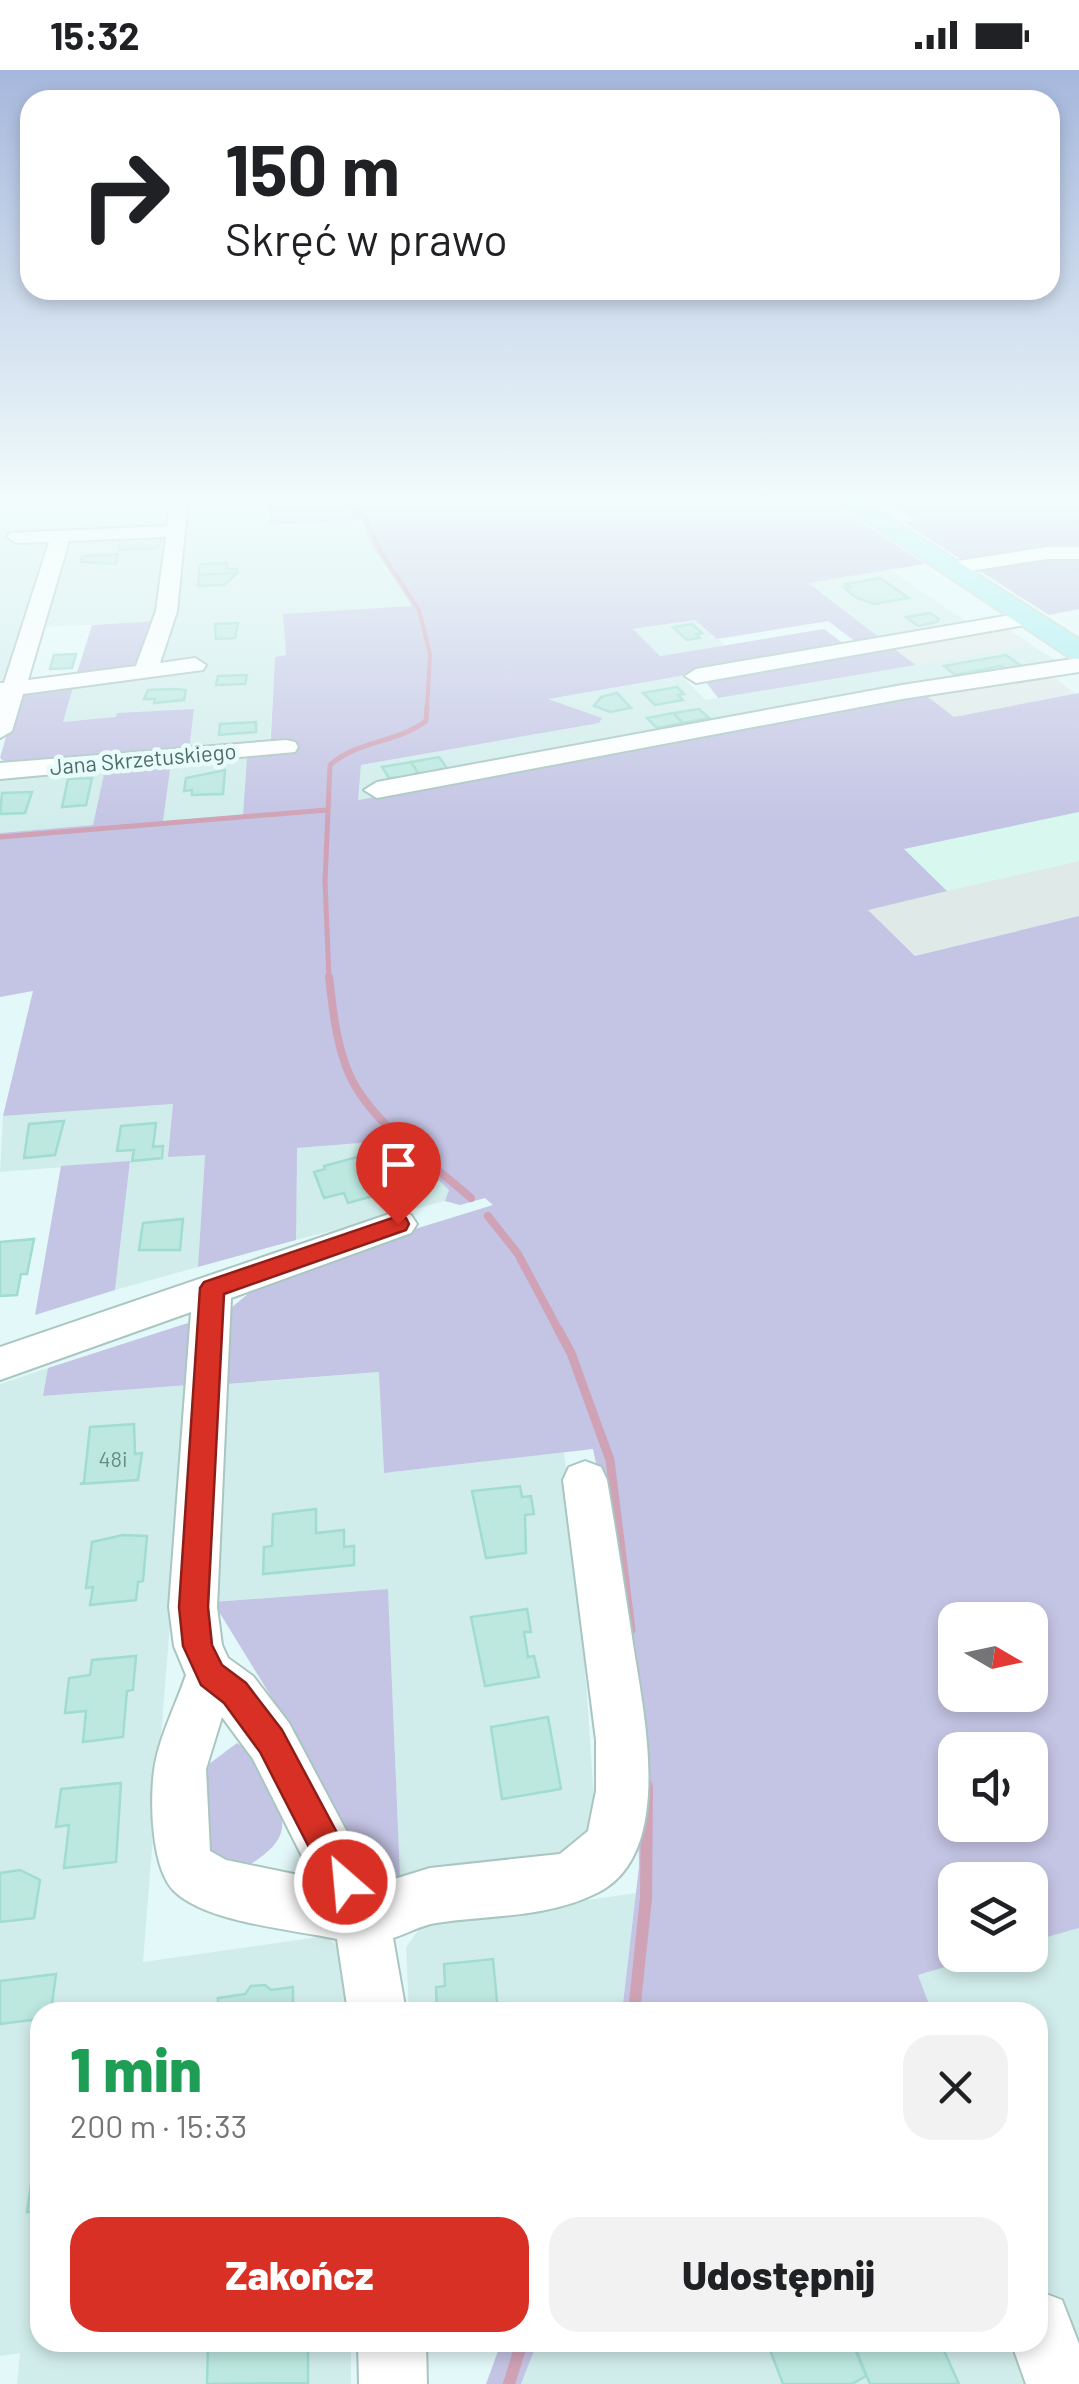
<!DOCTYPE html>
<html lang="pl">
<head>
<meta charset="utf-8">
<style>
	:root { --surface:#fff; --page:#f2f2f2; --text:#202124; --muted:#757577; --accent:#d93025 }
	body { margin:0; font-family:Barlow,sans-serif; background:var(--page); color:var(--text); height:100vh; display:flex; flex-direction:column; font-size:38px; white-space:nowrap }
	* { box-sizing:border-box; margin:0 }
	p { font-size:32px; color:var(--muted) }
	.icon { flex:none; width:55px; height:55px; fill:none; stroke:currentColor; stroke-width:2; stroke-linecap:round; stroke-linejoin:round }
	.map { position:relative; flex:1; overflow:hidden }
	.drawer { position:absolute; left:30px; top:1932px; width:1018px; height:350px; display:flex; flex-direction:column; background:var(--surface); border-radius:30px; box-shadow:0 5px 15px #0003 }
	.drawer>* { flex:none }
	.banner { position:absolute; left:20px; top:20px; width:1040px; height:210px; border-radius:30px; box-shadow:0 5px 15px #0003; background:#fff; color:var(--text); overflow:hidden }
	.needle { width:65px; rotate:99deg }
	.tools { position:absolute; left:938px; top:1532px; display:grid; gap:20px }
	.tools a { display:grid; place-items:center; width:110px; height:110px; border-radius:20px; background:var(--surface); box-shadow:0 5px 15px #0003; font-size:50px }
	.pin { position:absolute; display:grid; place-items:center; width:85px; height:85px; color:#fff; margin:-102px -42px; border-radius:50% 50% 50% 0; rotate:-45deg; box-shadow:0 0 10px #0007 }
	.pin .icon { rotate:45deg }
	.me { position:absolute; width:110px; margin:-55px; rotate:333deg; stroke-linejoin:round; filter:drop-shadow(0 0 8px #0008) }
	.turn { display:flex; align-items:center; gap:35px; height:210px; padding:0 40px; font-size:45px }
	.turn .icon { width:130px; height:130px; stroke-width:2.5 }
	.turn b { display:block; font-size:70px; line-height:85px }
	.round { display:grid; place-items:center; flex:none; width:105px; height:105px; border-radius:30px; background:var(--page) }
	.headline { display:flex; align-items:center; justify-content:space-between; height:170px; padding:0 40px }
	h1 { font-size:60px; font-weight:800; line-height:75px; color:#1e9e55 }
	.button { display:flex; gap:20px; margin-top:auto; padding:20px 40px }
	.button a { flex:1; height:115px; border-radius:30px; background:var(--accent); color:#fff; font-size:40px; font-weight:800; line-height:115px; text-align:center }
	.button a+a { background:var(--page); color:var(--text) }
	.status { display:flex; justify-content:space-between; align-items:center; height:70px; padding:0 50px; background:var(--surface); direction:ltr }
	.status svg { height:28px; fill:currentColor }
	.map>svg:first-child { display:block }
	.residential { fill:#d1edeb }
	.commercial { fill:#d8f8ef }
	.industrial { fill:#dee9e8 }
	.green { fill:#c4c4e4; fill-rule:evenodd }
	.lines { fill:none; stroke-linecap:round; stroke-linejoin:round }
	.stream-far4 { stroke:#d0a2b6; stroke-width:4 }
	.stream-far3 { stroke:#d0a2b6; stroke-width:5 }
	.stream-far2 { stroke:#d0a2b6; stroke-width:8 }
	.stream-far1 { stroke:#d0a2b6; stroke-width:9 }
	.stream { stroke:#d0a2b6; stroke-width:12 }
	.building { fill:#bce8e0; stroke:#a1dcd0; stroke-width:2.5 }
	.minor-casing { stroke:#a9c6c1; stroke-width:4 }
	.major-casing { stroke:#cad4d1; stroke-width:4 }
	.minor { fill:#fff; fill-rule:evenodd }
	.major { fill:#a3edf0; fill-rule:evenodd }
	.route { fill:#d93025; stroke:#8d1f18; stroke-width:2.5 }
	.labels { text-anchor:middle; stroke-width:9; stroke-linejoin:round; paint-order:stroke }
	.far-street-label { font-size:22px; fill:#4d6e66; stroke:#e9fcfc }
	.number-label { font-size:22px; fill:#698c84 }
</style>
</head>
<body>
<div class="status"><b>15:32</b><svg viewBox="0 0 49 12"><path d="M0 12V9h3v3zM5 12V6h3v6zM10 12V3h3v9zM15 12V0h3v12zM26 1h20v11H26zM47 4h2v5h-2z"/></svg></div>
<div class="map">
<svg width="1079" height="2314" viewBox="0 0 1079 2314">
	<rect width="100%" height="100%" fill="#e3f8f9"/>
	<g class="residential">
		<polygon points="0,430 270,430 270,455 362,450 384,497 413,536 275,588 270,672 189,679 194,640 62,653 73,618 200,598 200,592 159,597 157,589 170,570 173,551 36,557 8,613 0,613"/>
		<polygon points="890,500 973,556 884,571 807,513"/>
		<polygon points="695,550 725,575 660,586 632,560"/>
		<polygon points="1032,575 1071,600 928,627 924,624 357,730 361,695 598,653 601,649 546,629 681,606 706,630"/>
		<polygon points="247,687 243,745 163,751 171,693"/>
		<polygon points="105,699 93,755 0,763 0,707"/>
		<polygon points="173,1034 205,1085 198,1197 115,1220 130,1092 0,1102 3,1046"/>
		<polygon points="398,1070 450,1120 445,1131 296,1170 296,1078"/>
		<polygon points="48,1298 44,1326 189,1315 143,1892 326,1866 345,1885 346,1942 40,1942 40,2272 351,2273 351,2314 17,2314 20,2283 0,2286 0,1314"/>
		<polygon points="380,1302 384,1403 564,1382 578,1494 594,1729 592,1759 575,1783 400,1806 388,1519 213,1532 227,1314"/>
		<polygon points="636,1823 622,1942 409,1942 406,1877 423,1854"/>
		<polygon points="1079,1858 1079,2314 1038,2210 1038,1942 932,1942 918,1905 986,1885 1030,1885 1030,1872"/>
		<polygon points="537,2272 1019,2273 1035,2314 521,2314"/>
	</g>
	<polygon class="commercial" points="1079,742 1079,791 947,821 903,779"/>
	<g class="industrial">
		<polygon points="1002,555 1032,575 916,595 889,575"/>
		<polygon points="1050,604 1076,624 954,647 928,627"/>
		<polygon points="1079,791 1079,846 915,886 867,839"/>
	</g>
	<g class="green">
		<path d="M270,430h557l98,64 -117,19 76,58 -24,4 -32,-24 -111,18 -22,-19 -62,9 27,27 164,-27 24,18 -300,52 54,19 -3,5 -238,42 -3,35 566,-106 30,23 125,-24v119l-175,37 43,42 -79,19 47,46 164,-40v1012l-49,14v-62h-75v75h31l-68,20 14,37h-310l17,-145 -2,-87 -35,-289 -9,-42 -209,24 -5,-101 -152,12 4,-76 18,-15 166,-64 78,-24 -8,-7 -25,7 -15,-4 4,-11 -51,-50 -101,8 -1,92 -98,27 7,-112 -37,2 5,-53 -170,12 30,-125 -33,6v-164l93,-8 12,-56 66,-6 -8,58 80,-6 4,-58 23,-2 5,-98 11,-2 -3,-41 129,-8 -40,-60 -10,-26 -93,5zM955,1550h75v75h-75zM955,1680h75v75h-75z"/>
		<polygon points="886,430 1079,430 1079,475 967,493 903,452 916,450"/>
		<polygon points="1079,484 1079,539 1049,545 974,497"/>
		<polygon points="158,551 144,593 126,601 75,609 92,555"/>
		<polygon points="889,575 916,595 718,628 706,612 706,609"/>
		<polygon points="74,614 63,652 116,647 117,643 194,639 189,681 6,693 0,688 18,624"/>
		<polygon points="130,1091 115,1220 35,1245 61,1096"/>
		<polygon points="191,1252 189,1315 43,1326 48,1298"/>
		<polygon points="388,1519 400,1806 362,1812 291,1659 213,1532"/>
		<path d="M237,1673c16,10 21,22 30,38 23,43 23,59 -21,86l-35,-6 -12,-42 10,-55z"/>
		<polygon points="501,2273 537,2273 521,2314 486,2314"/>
	</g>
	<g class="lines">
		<polyline class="stream-far4" points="346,430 365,448 381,482 419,540 430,584 427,639"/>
		<g class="stream-far3">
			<polyline points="0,767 327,740"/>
			<path d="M329,909l-4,-98 5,-116c28,-25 67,-22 96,-44l1,-14"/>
		</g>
		<g class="stream-far2">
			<path d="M329,907c4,33 7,68 21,99 23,49 82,87 121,122"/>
			<polyline points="488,1146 518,1184 559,1261"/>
		</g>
		<g class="stream-far1">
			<polyline points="558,1259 571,1283 610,1390 631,1560"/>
			<polyline points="647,1713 647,1719"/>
		</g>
		<g class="stream">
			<polyline points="634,1942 646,1828 647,1717"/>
			<polyline points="509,2314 522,2272"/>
		</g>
	</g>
	<g class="building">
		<polygon points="163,466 157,478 118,480 121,468"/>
		<polygon points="118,484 116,494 81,492 82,486"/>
		<polygon points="227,493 227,499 238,499 237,503 199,505 200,494"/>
		<polygon points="237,503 225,515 198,516 199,505"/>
		<polygon points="880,508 909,528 874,534 855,527 844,517 850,517 846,514"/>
		<polygon points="930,543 939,549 937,552 918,556 906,547"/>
		<polygon points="238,553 235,568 216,569 215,554"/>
		<polygon points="692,554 702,563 696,564 700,568 687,570 673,557"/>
		<polygon points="76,584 72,598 50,599 54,585"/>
		<polygon points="1006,585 1024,598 1008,601 1001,596 955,605 944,596"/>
		<polygon points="247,605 245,614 216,615 218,606"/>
		<polygon points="677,617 684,624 678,625 683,630 655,635 643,623"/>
		<polygon points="175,619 186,620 184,630 154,633 155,629 144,629 148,620"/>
		<polygon points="617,623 631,638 610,642 594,636 601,627"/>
		<polygon points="699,639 709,648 683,653 673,643"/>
		<polygon points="673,643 683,653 657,658 647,648"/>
		<polygon points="256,652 256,662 219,665 220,654"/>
		<polygon points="439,687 447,698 432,702 418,703 411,692"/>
		<polygon points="411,692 418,703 406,707 389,708 382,697"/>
		<polygon points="225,700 223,724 192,725 192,720 184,721 186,708"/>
		<polygon points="92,708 86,735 62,737 68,709"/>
		<polygon points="32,722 25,743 0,744 2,723"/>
		<polygon points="64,1051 55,1085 24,1088 29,1054"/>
		<polygon points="156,1053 153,1077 163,1076 162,1088 132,1091 134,1080 117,1081 121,1056"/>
		<polygon points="368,1084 370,1088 380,1085 392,1110 372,1116 377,1125 348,1133 344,1123 324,1128 314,1102 325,1099 324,1096"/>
		<polygon points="183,1149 180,1180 139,1180 143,1153"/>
		<polygon points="34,1169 27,1204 21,1204 17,1225 0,1226 0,1172"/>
		<polygon points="134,1354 135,1384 142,1383 138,1410 80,1414 84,1412 90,1357"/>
		<polygon points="520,1416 522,1427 531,1426 534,1444 525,1445 526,1483 486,1488 472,1421"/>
		<polygon points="316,1439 316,1463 344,1460 344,1477 354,1476 354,1495 263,1504 264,1477 272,1476 273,1444"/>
		<polygon points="123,1465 147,1466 143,1511 138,1512 136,1530 90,1535 93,1517 86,1518 92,1472"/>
		<polygon points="527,1539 531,1562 524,1562 528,1587 534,1586 539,1607 485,1616 471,1547"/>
		<polygon points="136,1586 133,1620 127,1621 123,1667 83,1672 86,1641 65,1643 69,1608 90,1605 92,1590"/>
		<polygon points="548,1647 561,1719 502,1729 491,1657"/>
		<polygon points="121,1713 116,1792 64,1798 69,1755 56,1757 61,1719"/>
		<polygon points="20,1800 40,1810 34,1848 0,1852 0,1803"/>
		<polygon points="493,1889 498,1942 437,1940 436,1917 445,1916 444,1894"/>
		<polygon points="56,1904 51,1942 40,1942 40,1949 0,1954 0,1911"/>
		<polygon points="265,1915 271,1920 293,1917 293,1942 218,1942 218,1928 245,1924 251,1916"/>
		<polygon points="40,2114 40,2166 34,2167 38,2141 27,2142 31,2115"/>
		<polygon points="208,2272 308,2272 308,2313 207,2314"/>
		<polygon points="767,2272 852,2272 866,2306 852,2314 783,2314"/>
		<polygon points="853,2272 940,2272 959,2314 870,2314"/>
	</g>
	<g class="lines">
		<defs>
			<g id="minor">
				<path d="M170,430h18l-11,111 -17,52 35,-5 11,7 -3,5 -180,24 -11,37 -12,7v-55h4l45,-141 -32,1 -10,-6 3,-4 157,-7zM166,467l-10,74 -20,55 -108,14 41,-139z"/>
				<polygon points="1047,477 1079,477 1079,489 1047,489 951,504 941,498 951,492"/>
				<polygon points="1028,542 1036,543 1039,548 1036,553 696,613 685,606 696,599"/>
				<polygon points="1079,588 1079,602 902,629 377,728 364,720 377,712 902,615"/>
				<polygon points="286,670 295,672 298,677 295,682 0,709 0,693"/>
				<path d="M398,1141l13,4 6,9 -6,9 -180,65 -14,309 5,38 6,13 25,18 36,47 86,162 55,-17 130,-14 28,-23 8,-40v-51l-33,-260 6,-13 16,-6 16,6 6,13c9,52 17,105 25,157 10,70 45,214 -33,255 -50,26 -109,23 -163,31 -15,2 -29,11 -43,15l13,74h-58l-11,-73c-45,-10 -130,-16 -163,-48 -23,-23 -24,-90 -20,-120 4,-32 22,-66 32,-96l-12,-29 -5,-39 22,-295 -191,68v-33zM222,1647l31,42 60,119 -87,-18 -16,-9 -4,-82z"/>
				<polygon points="1038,2221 1062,2230 1079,2274 1079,2314 1026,2314 1011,2272 1038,2272"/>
				<polygon points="358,2272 426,2272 427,2314 359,2314"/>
			</g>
			<polygon id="major" points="834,430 861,430 1079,569 1079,589 1069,587"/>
		</defs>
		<use href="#minor" class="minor-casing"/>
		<use href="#major" class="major-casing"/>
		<use href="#minor" class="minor"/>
		<use href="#major" class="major"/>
	</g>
	<linearGradient id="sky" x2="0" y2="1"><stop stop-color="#a5b7dc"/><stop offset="0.57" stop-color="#f2fcfc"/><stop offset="1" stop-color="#f2fcfc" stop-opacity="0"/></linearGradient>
	<rect width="1079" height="754" fill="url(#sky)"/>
	<polygon class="route" points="398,1146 406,1148 409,1154 406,1160 224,1224 208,1537 212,1575 222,1595 246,1613 282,1660 357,1800 362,1812 357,1824 345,1829 333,1824 260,1682 224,1633 201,1615 183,1576 179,1537 200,1218 204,1212"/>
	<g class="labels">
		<g class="far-street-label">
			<text transform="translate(143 689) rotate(-5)" y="8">Jana Skrzetuskiego</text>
		</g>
		<g class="number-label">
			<text x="113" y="1397">48i</text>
		</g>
	</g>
</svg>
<div class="tools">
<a><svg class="needle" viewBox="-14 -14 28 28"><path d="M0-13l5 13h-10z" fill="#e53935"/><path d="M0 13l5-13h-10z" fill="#757577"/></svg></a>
<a><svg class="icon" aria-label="sound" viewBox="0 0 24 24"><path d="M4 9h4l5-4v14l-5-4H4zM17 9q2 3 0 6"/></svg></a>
<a><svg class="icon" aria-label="layers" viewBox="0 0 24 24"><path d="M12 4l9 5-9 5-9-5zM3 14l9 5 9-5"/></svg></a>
</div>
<div class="pin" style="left:398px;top:1154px;background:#d93025"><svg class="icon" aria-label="arrive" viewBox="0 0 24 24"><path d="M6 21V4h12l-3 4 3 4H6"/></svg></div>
<svg class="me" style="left:345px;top:1812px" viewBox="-20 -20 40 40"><circle r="17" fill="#d93025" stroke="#fff" stroke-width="3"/><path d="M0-11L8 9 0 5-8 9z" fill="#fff"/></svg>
<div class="banner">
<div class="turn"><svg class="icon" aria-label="right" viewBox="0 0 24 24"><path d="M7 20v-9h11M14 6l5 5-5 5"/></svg><div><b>150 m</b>Skręć w prawo</div></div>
</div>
<section class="drawer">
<div class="headline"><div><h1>1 min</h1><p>200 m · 15:33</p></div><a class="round"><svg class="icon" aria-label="close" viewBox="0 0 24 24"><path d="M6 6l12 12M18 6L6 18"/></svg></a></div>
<div class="button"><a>Zakończ</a><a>Udostępnij</a></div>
</section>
</div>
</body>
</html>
